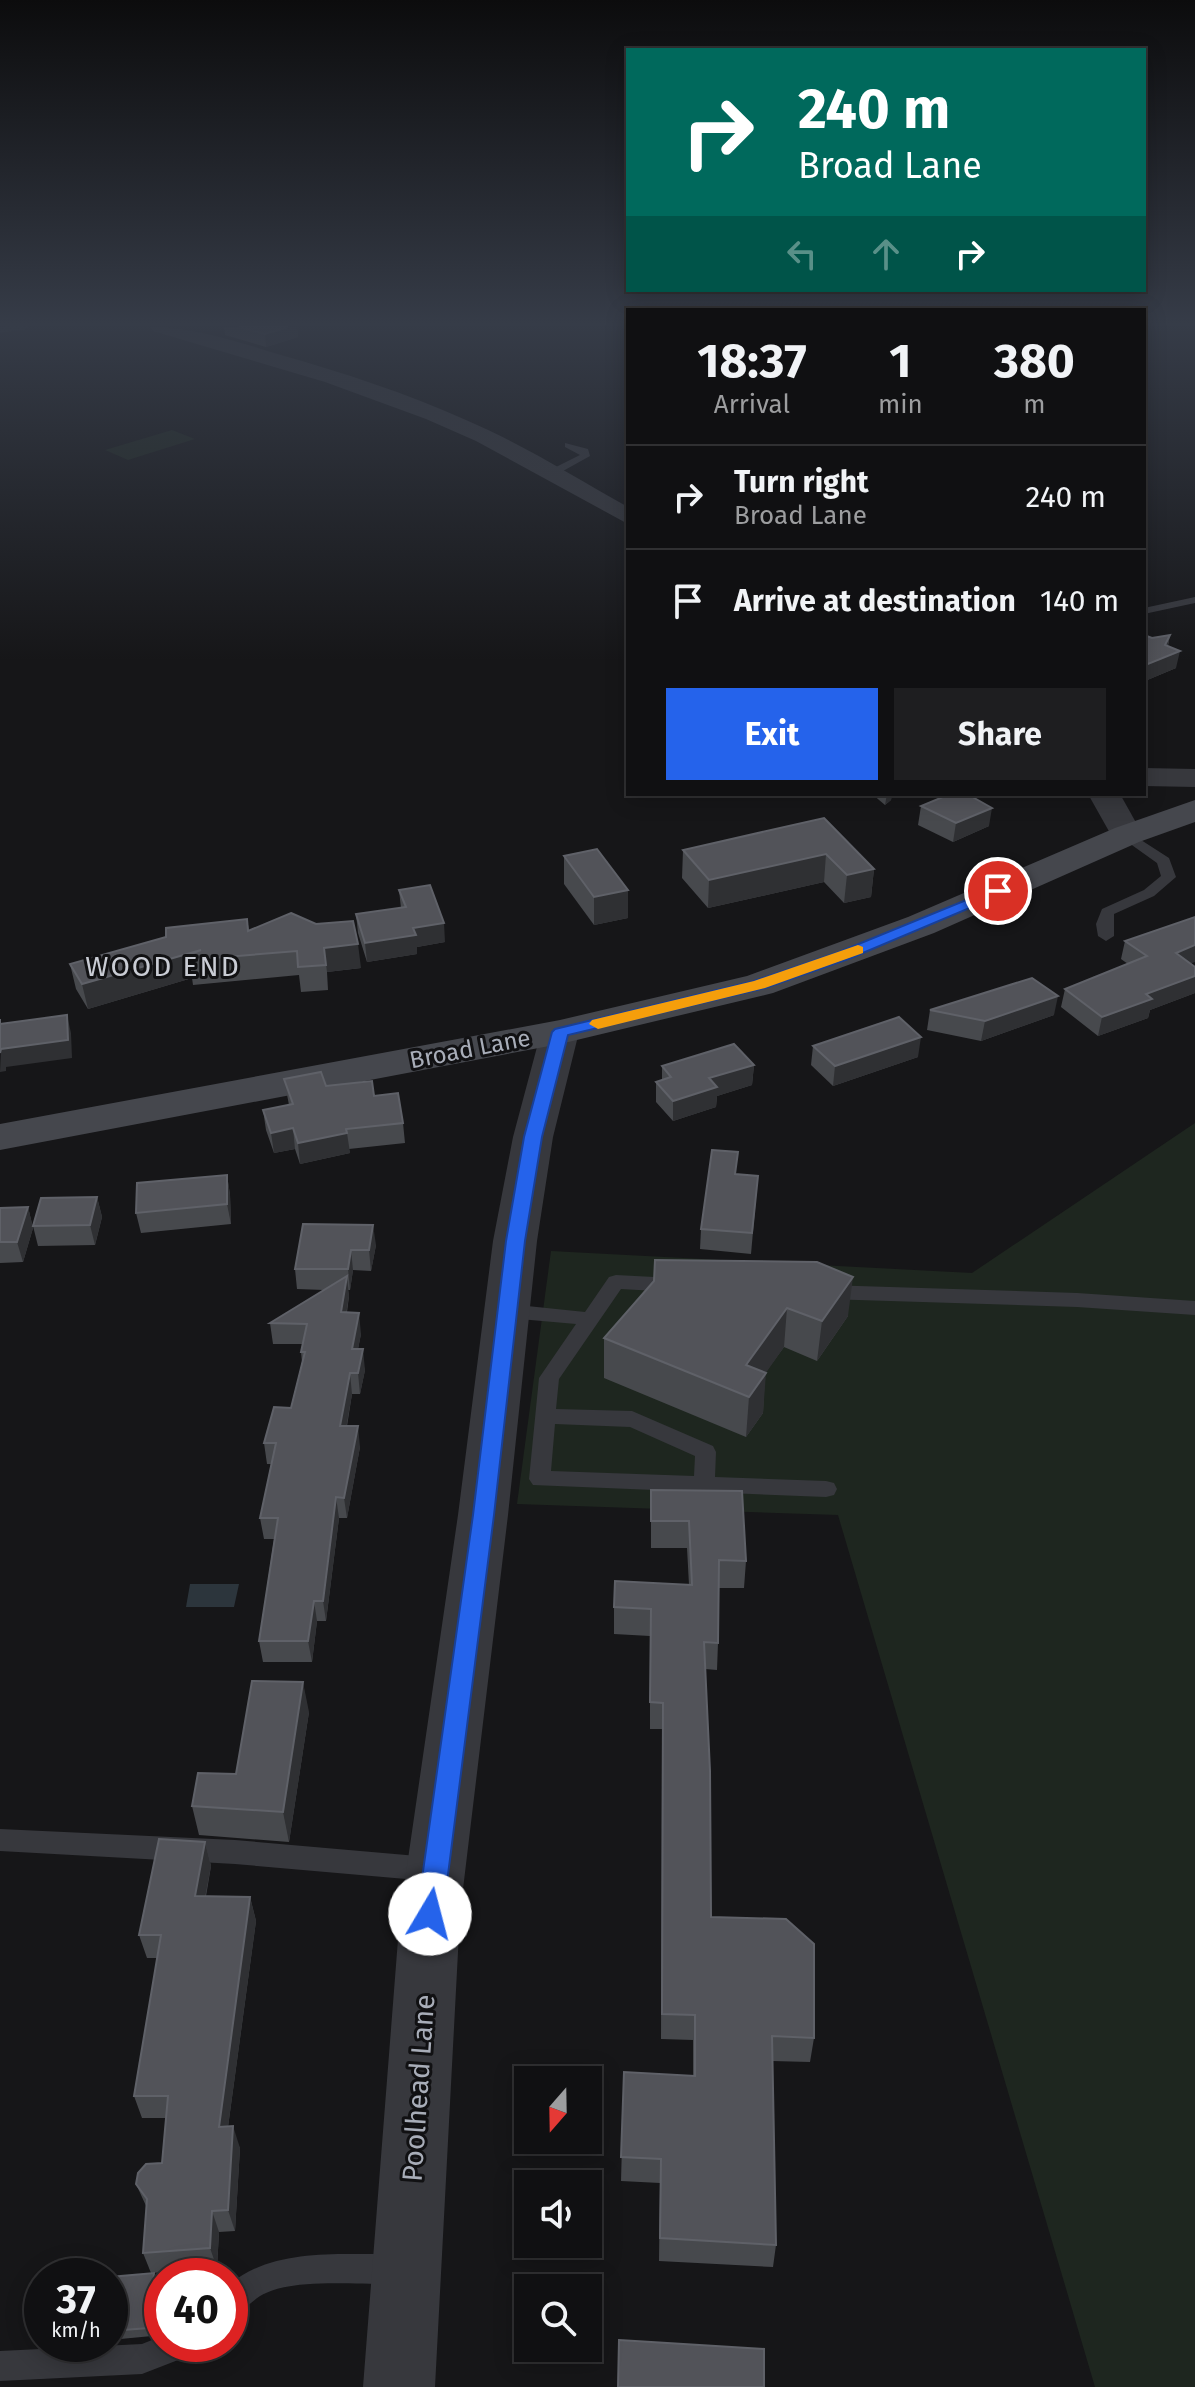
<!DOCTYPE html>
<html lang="en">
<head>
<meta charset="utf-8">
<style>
	:root { --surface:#101012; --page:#1e1e20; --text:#f1f3f6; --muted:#9c9d9f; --line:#303032; --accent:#2563eb }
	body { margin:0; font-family:"Fira Sans",sans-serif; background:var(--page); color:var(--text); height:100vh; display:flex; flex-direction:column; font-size:30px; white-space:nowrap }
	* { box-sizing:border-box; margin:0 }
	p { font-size:26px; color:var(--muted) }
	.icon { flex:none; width:44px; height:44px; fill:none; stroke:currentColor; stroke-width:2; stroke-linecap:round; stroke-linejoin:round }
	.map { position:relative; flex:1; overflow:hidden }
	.details { position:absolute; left:626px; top:308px; width:520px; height:488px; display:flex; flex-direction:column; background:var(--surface); border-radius:0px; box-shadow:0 4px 20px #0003,0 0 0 2px var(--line) }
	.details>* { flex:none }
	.guide { position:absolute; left:626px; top:48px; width:520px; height:244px; border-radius:0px; box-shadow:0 4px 20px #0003,0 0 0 2px var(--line); background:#00695c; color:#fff; overflow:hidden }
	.needle { width:52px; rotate:200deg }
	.controls { position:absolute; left:514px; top:2066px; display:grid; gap:16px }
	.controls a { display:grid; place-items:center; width:88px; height:88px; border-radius:0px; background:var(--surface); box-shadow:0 4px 20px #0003,0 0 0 2px var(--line); font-size:40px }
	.speed { position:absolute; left:24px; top:2258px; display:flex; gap:16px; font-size:40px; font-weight:700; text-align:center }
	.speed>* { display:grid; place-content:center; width:104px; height:104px; border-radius:50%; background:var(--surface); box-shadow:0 4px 20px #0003,0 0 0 2px var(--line); line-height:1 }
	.speed small { font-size:20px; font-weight:400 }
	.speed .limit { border:12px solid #d22; background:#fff; color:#111 }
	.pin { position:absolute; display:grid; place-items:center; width:68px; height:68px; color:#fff; margin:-34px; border:4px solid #fff; border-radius:50%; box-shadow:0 2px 8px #0007 }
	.me { position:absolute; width:88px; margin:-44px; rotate:8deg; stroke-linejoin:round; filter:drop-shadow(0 0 6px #0008) }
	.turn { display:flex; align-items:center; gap:28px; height:168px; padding:0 40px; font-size:36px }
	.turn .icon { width:104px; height:104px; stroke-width:2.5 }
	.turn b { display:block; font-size:56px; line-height:68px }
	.lanes { display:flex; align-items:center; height:76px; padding:0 40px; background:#0003; justify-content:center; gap:40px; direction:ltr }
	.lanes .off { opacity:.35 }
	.eta { display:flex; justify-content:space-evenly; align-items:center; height:136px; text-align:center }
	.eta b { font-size:48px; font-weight:700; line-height:56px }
	.action { display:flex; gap:16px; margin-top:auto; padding:16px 40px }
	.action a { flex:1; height:92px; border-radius:0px; background:var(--accent); color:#fff; font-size:32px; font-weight:700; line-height:92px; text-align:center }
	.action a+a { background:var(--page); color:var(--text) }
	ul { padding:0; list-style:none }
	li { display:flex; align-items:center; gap:24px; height:104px; padding:0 40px; border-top:2px solid var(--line) }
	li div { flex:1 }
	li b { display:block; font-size:30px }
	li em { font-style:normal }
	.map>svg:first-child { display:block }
	.green { fill:#1e261f }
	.water { fill:#2c353c }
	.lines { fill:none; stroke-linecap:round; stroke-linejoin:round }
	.stream { stroke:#2c353c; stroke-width:5 }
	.service { fill:#37383d; fill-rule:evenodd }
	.tertiary { fill:#37383d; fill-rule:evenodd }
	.secondary { fill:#45474d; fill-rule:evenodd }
	.wall { fill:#47494d }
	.shaded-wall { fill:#2f3033 }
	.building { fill:#525359; stroke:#5f6168; stroke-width:2 }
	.route { fill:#2563eb; stroke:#184099; stroke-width:2 }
	.slow { fill:#f59e0b }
	.labels { text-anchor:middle; stroke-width:6; stroke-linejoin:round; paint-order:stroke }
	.street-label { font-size:24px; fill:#a8adb8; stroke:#111113 }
	.quarter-label { font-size:28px; letter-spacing:2px; fill:#c9ccd4; stroke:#111113 }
	.near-street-label { font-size:28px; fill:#a8adb8; stroke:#111113 }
</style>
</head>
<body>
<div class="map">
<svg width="1195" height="2387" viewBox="0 0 1195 2387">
	<rect width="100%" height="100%" fill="#161618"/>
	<g class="green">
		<polygon points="172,430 195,439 128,460 105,450"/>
		<polygon points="1195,1123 1195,2387 1095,2387 838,1515 517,1504 551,1251 972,1273"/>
	</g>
	<polygon class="water" points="190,1584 239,1584 234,1607 186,1607"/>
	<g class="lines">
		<polyline class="stream" points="0,330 25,327"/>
		<g class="service">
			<polygon points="565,443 588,449 590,456 554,476 546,476 546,472 580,455 565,447"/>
			<polygon points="1195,597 1195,603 1144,614 1144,608"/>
			<polygon points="1127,831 1169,858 1176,877 1154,896 1114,914 1114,936 1106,941 1098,936 1096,924 1102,909 1144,890 1161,876 1157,863 1122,838 1120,835"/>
			<path d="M616,1275l57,3 9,7 -9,7 -52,-3 -62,90 -3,30 76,2 81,35 3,6 -1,25 111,4 8,2 3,6 -3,6 -8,2 -293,-12 -4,-6 10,-101 37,-54 -69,-6 -7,-2 -3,-5 3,-5 7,-2 78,8 24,-35zM555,1424l75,3 65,29 -1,20 -143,-5z"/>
			<polygon points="826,1285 1077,1293 1195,1301 1195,1315 1077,1307 826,1299 819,1297 816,1292 819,1287"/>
			<polygon points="0,1829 235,1840 429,1857 438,1861 442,1869 438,1877 429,1881 235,1864 0,1851"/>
			<path d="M396,2254l11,4 4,11 -4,11 -11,4c-36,1 -98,-6 -130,9 -14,6 -22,19 -36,25v-34c45,-37 110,-29 166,-30z"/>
			<polygon points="162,2336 162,2344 195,2344 191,2355 142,2374 0,2381 0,2351 142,2344"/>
		</g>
		<g class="tertiary">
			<path d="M150,327c45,0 88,15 131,28 63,18 125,38 185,65 56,24 108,57 162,87v17l-152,-83 -50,-22 -101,-37 -172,-51z"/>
			<polygon points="1144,768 1195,769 1195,787 1144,786"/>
			<polygon points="1088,794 1120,794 1143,835 1139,842 1127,845 1115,842"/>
			<polygon points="560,1021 573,1024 579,1032 553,1137 537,1241 508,1515 460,1914 435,2387 363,2387 400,1914 458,1515 493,1241 513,1137 541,1032 547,1024"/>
		</g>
		<polygon class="secondary" points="1195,800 1195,822 1139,842 934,933 773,993 560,1044 0,1150 0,1124 560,1020 747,976 908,917 1115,828"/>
	</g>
	<g class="wall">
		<polygon points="224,327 297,327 298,337 266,347 225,335"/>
		<polygon points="1144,635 1152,638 1170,635 1168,646 1176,668 1145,681"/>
		<polygon points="872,794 892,794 891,800 885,805"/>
		<polygon points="921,806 989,826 953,842 918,825"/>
		<polygon points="824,818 874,869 871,897 844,903 824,882 708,908 682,878 683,850"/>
		<polygon points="564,856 628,918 594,925 564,884"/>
		<polygon points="399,890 445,942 417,947 417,954 367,962 358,933 356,914 401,908"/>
		<polygon points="247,919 249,930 361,968 327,972 328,990 301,992 299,975 193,985 192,978 88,1009 76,989 70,964"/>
		<polygon points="1125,941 1191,964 1195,967 1195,993 1150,1010 1148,1018 1098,1036 1061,1007 1065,989 1128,964 1121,959"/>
		<polygon points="930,1010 1054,1015 981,1041 927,1030"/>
		<polygon points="813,1046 918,1057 833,1086 811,1065"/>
		<polygon points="754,1065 752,1085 717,1096 716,1107 673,1121 656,1102 656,1082 662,1080 662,1066"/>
		<polygon points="284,1079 326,1086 374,1096 403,1123 405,1143 349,1149 350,1153 300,1164 295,1149 274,1153 266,1130 263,1110 289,1105"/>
		<polygon points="736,1174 758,1176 751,1254 700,1249 701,1229"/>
		<polygon points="227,1175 230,1195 231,1224 141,1233 136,1213"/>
		<polygon points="97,1197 102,1217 95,1245 38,1246 33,1226"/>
		<polygon points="28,1207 33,1228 23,1262 0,1263 0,1208"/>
		<polygon points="303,1224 376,1245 371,1271 353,1270 350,1290 348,1290 349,1296 347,1312 361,1334 358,1349 365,1370 360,1394 352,1394 347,1426 360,1447 347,1518 339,1518 326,1621 317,1621 312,1662 263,1662 259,1641 274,1539 264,1539 260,1518 271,1464 267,1464 264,1443 291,1408 302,1362 301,1352 303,1344 273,1344 270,1323 324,1290 297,1289 295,1269"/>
		<polygon points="654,1281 848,1316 817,1361 784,1347 765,1373 763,1413 746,1437 604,1378 604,1338"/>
		<polygon points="651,1490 746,1561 744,1588 719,1588 718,1643 717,1670 705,1669 711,1917 814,2038 810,2062 772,2061 776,2245 773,2267 659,2261 660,2183 621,2181 624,2072 693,2076 693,2040 661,2039 662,1729 650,1729 650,1636 614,1634 614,1607 689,1585 687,1548 651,1548"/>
		<polygon points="309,1712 289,1842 199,1835 192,1806 236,1774"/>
		<polygon points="205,1842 211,1866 206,1896 250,1897 256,1921 228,2127 240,2148 235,2231 219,2232 217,2268 151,2273 143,2253 147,2208 136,2184 162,2163 166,2118 142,2118 134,2096 157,1958 147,1958 139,1935"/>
		<polygon points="154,2273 157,2282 152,2336 110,2340 110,2277"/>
	</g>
	<g class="shaded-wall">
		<polygon points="288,327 297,327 298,337 266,347 265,334"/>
		<polygon points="1170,635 1166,652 1180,651 1176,668 1145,681 1148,664 1165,645"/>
		<polygon points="887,794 892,794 891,800 885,805"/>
		<polygon points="992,808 989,826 953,842 956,823"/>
		<polygon points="826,854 824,882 708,908 709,880"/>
		<polygon points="874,869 871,897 844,903 847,875"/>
		<polygon points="628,890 628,918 594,925 594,897"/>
		<polygon points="444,923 445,942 417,947 417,954 367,962 365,943 413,928"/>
		<polygon points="358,944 361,968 327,972 324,948"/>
		<polygon points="1195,945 1195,962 1171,971 1176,953"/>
		<polygon points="201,950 188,955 192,978 88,1009 82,984"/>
		<polygon points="1195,976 1195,993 1150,1010 1148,1018 1098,1036 1102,1017 1146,994"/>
		<polygon points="1058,996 1054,1015 981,1041 985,1021"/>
		<polygon points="67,1015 71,1033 72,1058 6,1067 6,1071 0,1072 1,1049"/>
		<polygon points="921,1037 918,1057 833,1086 835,1066"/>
		<polygon points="754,1065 752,1085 717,1096 716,1107 673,1121 673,1101 709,1078"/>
		<polygon points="293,1128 295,1149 274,1153 271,1133"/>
		<polygon points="347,1133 350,1153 300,1164 298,1143"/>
		<polygon points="227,1175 230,1195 231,1224 227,1204"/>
		<polygon points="97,1197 102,1217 95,1245 90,1225"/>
		<polygon points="28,1207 33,1228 23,1262 17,1242"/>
		<polygon points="373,1225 376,1245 371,1271 369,1250"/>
		<polygon points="351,1250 353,1270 350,1290 348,1269"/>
		<polygon points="347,1276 349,1296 343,1333 341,1312"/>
		<polygon points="853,1277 848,1316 817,1361 822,1321"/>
		<polygon points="787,1308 784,1347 749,1397 746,1365"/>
		<polygon points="359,1313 361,1334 354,1369 352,1349"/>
		<polygon points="363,1349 365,1370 360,1394 358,1373"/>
		<polygon points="350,1373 352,1394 343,1446 340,1426"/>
		<polygon points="766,1373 763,1413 746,1437 749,1397"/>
		<polygon points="358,1426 360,1447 347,1518 344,1498"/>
		<polygon points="336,1497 339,1518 326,1621 323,1601"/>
		<polygon points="314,1601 317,1621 312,1662 308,1641"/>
		<polygon points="303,1682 309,1712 289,1842 283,1812"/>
		<polygon points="205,1842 211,1866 201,1919 195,1896"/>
		<polygon points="250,1897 256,1921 225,2149 219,2127"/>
		<polygon points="233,2126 240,2148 235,2231 228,2210"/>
		<polygon points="212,2211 219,2232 217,2268 210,2248"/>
		<polygon points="154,2273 157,2282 152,2336 149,2328"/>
	</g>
	<g class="building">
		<polygon points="239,327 288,327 265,334"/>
		<polygon points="1144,635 1152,638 1170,635 1165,645 1180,651 1148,664 1144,662"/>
		<polygon points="950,794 967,794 992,808 956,823 921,806"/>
		<polygon points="824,818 874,869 847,875 826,854 709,880 683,850"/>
		<polygon points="597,849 628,890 594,897 564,856"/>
		<polygon points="430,885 444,923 413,928 416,935 365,943 356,914 406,907 399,890"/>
		<polygon points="291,913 316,924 353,921 358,944 324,948 326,965 298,967 297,951 189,960 188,955 201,950 82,984 70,964 166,937 166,928 247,919 248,931"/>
		<polygon points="1195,917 1195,945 1176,953 1195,967 1195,976 1146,994 1152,999 1102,1017 1065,989 1147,956 1125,941"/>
		<polygon points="1032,978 1058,996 985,1021 930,1010"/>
		<polygon points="67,1015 68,1040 1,1049 0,1053 0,1019 0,1024"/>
		<polygon points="899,1017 921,1037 835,1066 813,1046"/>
		<polygon points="734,1044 754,1065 709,1078 717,1087 673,1101 656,1082 671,1077 662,1066"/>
		<polygon points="321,1072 326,1086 372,1081 374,1096 398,1093 403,1123 346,1129 347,1133 298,1143 293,1128 271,1133 263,1110 293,1104 284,1079"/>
		<polygon points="712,1150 738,1152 735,1174 758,1176 752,1233 701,1229"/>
		<polygon points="227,1175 227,1204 136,1213 137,1183"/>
		<polygon points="97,1197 90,1225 33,1226 41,1198"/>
		<polygon points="28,1207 17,1242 0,1242 0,1208"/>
		<polygon points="303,1224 373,1225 369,1250 351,1250 348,1269 295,1269"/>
		<polygon points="655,1260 817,1262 853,1277 822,1321 787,1308 746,1365 766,1373 749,1397 604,1338 654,1281"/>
		<polygon points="347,1276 341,1312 359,1313 352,1349 363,1349 358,1373 350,1373 340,1426 358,1426 344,1498 336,1497 323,1601 314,1601 308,1641 259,1641 278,1518 260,1518 276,1443 264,1443 274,1407 291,1408 305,1352 301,1352 307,1324 270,1323"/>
		<polygon points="651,1490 742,1491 746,1561 719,1560 718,1643 704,1642 710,1771 711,1917 786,1919 814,1944 814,2038 772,2036 776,2245 660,2238 661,2159 621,2157 624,2072 695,2076 695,2015 662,2014 663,1703 650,1702 651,1609 614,1607 615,1581 692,1585 689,1521 651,1521"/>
		<polygon points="252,1681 303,1682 283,1812 192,1806 198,1773 236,1774"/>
		<polygon points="159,1839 205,1842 195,1896 250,1897 219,2127 233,2126 228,2210 212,2211 210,2248 143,2253 147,2199 136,2184 138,2173 146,2164 162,2163 168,2096 134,2096 161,1935 139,1935"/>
		<polygon points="154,2273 149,2328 110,2331 110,2277"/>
		<polygon points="619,2340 764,2349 764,2387 618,2387"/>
	</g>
	<linearGradient id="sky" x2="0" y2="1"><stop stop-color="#0c0c0d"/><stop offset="0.49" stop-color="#363c48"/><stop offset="1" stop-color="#363c48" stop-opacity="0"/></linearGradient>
	<rect width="1195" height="661" fill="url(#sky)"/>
	<polygon class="route" points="998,887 1006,891 1003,894 851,958 765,988 568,1035 542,1137 525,1241 494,1515 443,1914 439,1923 430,1926 421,1923 417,1914 473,1515 506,1241 524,1137 552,1032 555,1029 754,981 839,952"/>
	<polygon class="slow" points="858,945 863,947 863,953 765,988 598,1029 589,1024 592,1020 754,981"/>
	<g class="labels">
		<g class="street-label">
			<text transform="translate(470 1049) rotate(-11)" y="8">Broad Lane</text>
		</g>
		<g class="quarter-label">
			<text x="163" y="976">WOOD END</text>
		</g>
		<g class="near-street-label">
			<text transform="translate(418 2088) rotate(-86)" y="10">Poolhead Lane</text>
		</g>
	</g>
</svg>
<div class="controls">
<a><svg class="needle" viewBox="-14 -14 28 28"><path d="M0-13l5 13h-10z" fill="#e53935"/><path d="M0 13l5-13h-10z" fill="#9c9d9f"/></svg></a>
<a><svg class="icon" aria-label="sound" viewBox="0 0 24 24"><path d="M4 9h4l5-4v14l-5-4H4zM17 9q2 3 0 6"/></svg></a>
<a><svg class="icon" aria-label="search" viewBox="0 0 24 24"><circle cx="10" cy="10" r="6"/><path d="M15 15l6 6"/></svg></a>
</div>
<div class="speed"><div>37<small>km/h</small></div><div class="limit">40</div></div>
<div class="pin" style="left:998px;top:891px;background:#d93025"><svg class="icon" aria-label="arrive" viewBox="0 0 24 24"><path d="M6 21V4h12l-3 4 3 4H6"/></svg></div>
<svg class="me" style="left:430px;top:1914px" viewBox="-20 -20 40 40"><circle r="19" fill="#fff"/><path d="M0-13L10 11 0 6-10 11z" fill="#2563eb"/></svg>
<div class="guide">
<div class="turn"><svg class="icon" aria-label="right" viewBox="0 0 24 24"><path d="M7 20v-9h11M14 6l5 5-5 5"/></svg><div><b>240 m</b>Broad Lane</div></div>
<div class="lanes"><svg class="icon off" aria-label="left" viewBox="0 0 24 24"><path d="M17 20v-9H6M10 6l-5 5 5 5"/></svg><svg class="icon off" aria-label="ahead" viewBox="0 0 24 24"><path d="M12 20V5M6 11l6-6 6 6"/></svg><svg class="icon" aria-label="right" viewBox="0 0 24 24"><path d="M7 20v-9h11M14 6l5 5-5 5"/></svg></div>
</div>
<section class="details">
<div class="eta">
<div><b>18:37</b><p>Arrival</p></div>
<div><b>1</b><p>min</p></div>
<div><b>380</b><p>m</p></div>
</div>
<ul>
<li><svg class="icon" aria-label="right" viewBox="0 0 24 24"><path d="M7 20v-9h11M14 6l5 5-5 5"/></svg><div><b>Turn right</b><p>Broad Lane</p></div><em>240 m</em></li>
<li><svg class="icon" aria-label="arrive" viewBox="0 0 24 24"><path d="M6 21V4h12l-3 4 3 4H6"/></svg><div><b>Arrive at destination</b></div><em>140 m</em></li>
</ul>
<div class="action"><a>Exit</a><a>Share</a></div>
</section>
</div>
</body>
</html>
